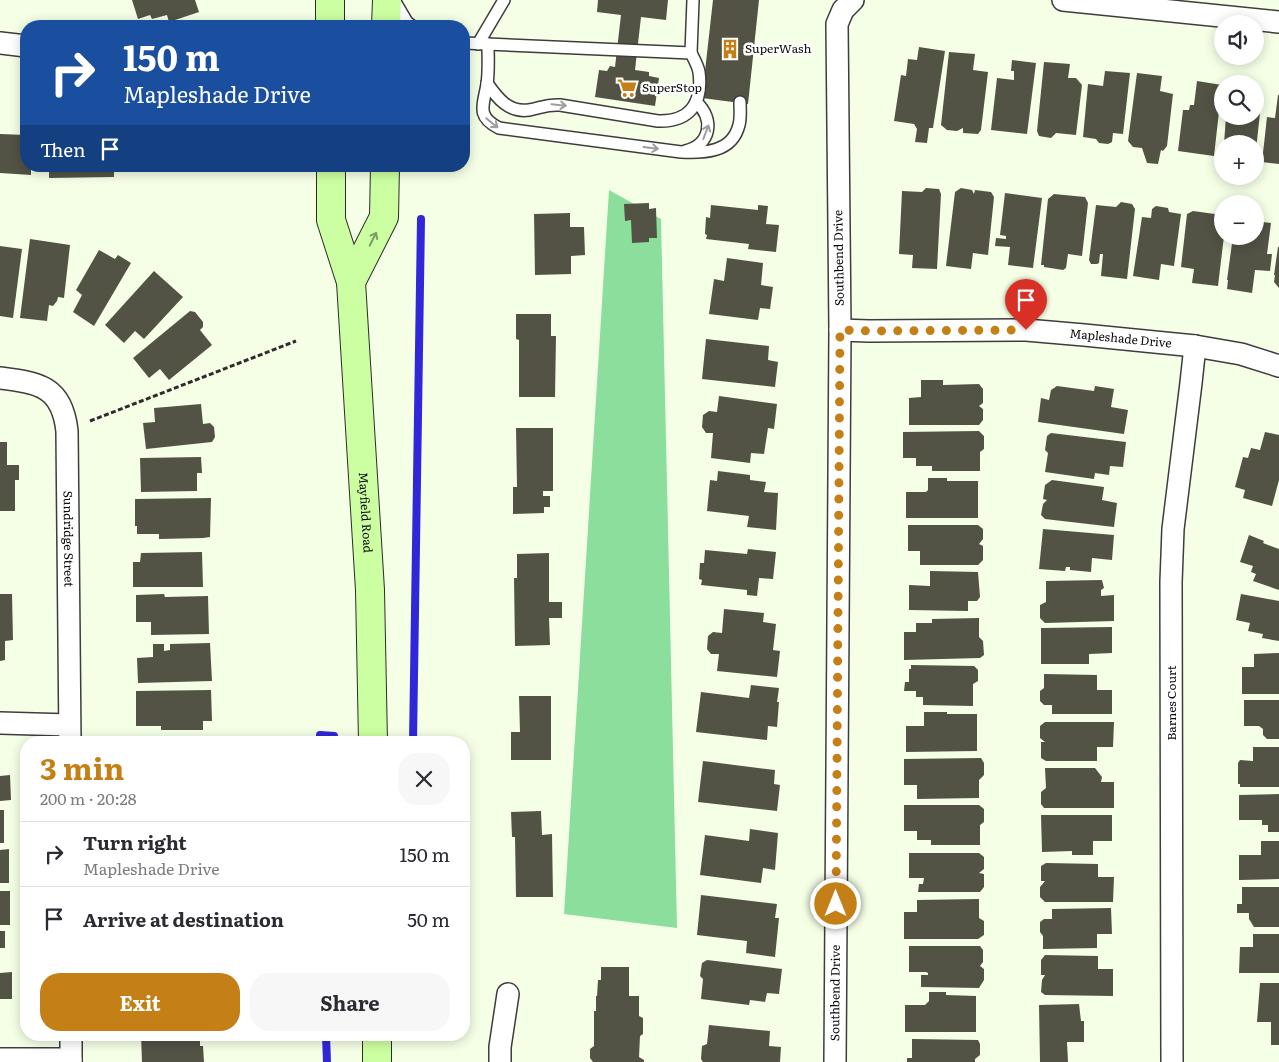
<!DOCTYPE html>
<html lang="en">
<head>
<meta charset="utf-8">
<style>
	:root { --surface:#fff; --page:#f7f7f7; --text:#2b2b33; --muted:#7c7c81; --line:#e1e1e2; --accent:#c48017 }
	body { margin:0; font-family:Literata,serif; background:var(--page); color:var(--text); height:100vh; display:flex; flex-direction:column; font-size:19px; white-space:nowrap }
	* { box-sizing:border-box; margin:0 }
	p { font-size:16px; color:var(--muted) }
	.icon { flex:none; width:28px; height:28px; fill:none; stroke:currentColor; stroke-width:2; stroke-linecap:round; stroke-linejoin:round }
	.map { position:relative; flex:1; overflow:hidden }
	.sheet { position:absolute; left:20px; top:736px; width:450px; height:305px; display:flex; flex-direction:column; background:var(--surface); border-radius:20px; box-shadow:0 2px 12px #0003 }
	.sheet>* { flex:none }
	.guide { position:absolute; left:20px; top:20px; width:450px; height:152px; border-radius:20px; box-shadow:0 2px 12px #0003; background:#1a4fa0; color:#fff; overflow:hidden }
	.fabs { position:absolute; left:1214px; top:15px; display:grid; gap:10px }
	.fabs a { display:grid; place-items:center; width:50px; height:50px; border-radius:50%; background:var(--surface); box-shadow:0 2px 12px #0003; font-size:25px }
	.pin { position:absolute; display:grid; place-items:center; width:42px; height:42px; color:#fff; margin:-51px -21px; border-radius:50% 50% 50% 0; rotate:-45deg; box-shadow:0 0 5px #0007 }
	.pin .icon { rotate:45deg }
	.me { position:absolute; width:55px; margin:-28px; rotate:0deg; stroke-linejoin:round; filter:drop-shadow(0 0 4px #0008) }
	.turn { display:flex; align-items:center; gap:18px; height:105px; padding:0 20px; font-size:22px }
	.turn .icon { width:65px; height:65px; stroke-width:2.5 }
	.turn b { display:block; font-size:35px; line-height:42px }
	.then { display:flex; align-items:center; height:48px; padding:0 20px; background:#0003; gap:10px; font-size:19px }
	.round { display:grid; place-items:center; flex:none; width:52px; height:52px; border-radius:20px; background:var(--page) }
	.summary { display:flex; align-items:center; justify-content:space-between; height:85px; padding:0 20px }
	h1 { font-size:30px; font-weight:700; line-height:38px; color:var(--accent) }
	.cta { display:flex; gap:10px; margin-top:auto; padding:10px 20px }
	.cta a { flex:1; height:58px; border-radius:20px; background:var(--accent); color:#fff; font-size:20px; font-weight:700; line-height:58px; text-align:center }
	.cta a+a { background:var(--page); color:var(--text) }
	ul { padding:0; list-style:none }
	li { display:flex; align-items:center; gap:15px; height:65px; padding:0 20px; border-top:1px solid var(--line) }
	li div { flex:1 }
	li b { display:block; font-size:19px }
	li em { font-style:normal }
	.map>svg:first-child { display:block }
	.forest { fill:#8bde9c }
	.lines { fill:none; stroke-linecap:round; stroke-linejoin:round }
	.stream { stroke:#3027d9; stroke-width:8 }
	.building { fill:#525345 }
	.lane-casing { stroke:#3d3d3d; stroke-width:14 }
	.street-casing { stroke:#3d3d3d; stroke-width:24 }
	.secondary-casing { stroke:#2c2c2c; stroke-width:30 }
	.path { stroke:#2c2c2c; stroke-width:3; stroke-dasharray:5 2.5; stroke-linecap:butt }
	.lane { stroke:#fff; stroke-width:11 }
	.street { stroke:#fff; stroke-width:21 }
	.secondary { stroke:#ccffa1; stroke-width:28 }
	.oneway { stroke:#9d9d9d }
	.oneway2 { stroke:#7e9d65 }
	.route { stroke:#c48017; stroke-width:9; stroke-dasharray:0 16.2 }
	.labels { text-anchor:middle; stroke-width:5; stroke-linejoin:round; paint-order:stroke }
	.poi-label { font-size:12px; fill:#0a0a0a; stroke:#fff; text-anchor:start }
	.street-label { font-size:12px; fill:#0a0a0a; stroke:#fff }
</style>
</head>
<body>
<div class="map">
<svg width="1279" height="1062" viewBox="0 0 1279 1062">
	<rect width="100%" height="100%" fill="#f4ffe6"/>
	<polygon class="forest" points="609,190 661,219 677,928 564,914"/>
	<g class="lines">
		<g class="stream">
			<polyline points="320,742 320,735 334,736"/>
			<polyline points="413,742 421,219"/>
			<polyline points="326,1035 327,1062"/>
		</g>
	</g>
	<g class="building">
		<polygon points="132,0 195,0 199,12 169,22 167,15 152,19 150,15 138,19"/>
		<polygon points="598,0 668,0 666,20 641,17 635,70 649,72 649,76 659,78 655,106 595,97 599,70 607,71 610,66 615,67 621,15 597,12"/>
		<polygon points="713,0 759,0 748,104 702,98"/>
		<polygon points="919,47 945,51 933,128 929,128 927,143 915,142 917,129 914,124 894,121 901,75 906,76 908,59 917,60"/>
		<polygon points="949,52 975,54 973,70 988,72 981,130 978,134 963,133 963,128 957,131 947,130 941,125"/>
		<polygon points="1012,60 1036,63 1027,134 991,130 997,78 1014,80 1014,71 1011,71"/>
		<polygon points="1044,62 1070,64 1068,78 1076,78 1082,85 1076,135 1056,133 1051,138 1039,136 1037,131"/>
		<polygon points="1105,71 1130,73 1123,134 1113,133 1112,142 1108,144 1099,143 1096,139 1083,137 1088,84 1103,86"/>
		<polygon points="1137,73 1162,76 1160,91 1173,94 1167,146 1163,151 1161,150 1158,164 1147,163 1142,148 1133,147 1128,141"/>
		<polygon points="1197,81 1222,85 1214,156 1178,151 1183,110 1189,110 1190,105 1194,105"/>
		<polygon points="1278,95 1279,95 1279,164 1262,162 1267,117 1275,118"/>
		<polygon points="1255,104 1261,104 1256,150 1255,150 1255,144 1224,144 1226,116 1255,116"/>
		<polygon points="0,134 26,135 26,166 31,166 31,175 0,173"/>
		<polygon points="49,166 114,166 114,177 49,178"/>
		<polygon points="926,188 939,189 941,194 937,269 912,268 913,255 899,254 902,191 922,192"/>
		<polygon points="961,188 972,190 974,194 975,190 991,192 994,197 988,255 973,253 971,269 946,266 955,192"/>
		<polygon points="1005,193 1042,198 1033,268 1008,265 1010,247 995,246 996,238 1006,239 1006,236 1000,235"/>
		<polygon points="1054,194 1085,197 1088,203 1082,256 1068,254 1066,268 1063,270 1044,267 1044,265 1041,265 1048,199"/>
		<polygon points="1121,202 1132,204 1135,209 1127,279 1101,276 1103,254 1100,254 1099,263 1097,264 1091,264 1089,260 1096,205 1116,207"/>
		<polygon points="649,203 649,209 656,208 657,238 649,238 649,242 632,243 631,220 625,221 624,204"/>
		<polygon points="711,205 758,210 758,205 768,206 766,224 779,225 776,252 748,249 749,244 706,239 707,235 705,234 706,217 710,218"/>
		<polygon points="1156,206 1168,208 1169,212 1181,214 1174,266 1161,264 1159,280 1133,276 1142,217 1151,218 1152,209"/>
		<polygon points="1193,211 1222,215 1222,236 1224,236 1218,286 1192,283 1194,269 1181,267 1187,214"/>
		<polygon points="570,213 570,227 584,227 585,255 571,256 571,274 535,275 534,214"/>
		<polygon points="1255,221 1271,223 1267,254 1272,254 1270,271 1255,270 1252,293 1227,289 1228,280 1227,280 1233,236 1255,236"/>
		<polygon points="30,239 70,245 64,298 58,297 57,301 53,306 49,305 47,321 20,318"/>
		<polygon points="0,246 22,249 13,318 0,316"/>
		<polygon points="1278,247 1279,247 1279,288 1274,282 1275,275 1274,275"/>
		<polygon points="99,250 115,259 118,255 131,263 94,326 73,312 82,295 76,290"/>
		<polygon points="727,258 763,263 761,285 773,287 770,309 760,308 758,320 709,314 714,279 724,281"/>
		<polygon points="154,271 183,297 144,339 135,331 124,343 105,325"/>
		<polygon points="190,311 195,312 203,322 203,327 200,330 212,345 169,380 160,369 149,378 133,358"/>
		<polygon points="516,314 551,314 551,336 556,336 555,397 519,397 519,340 516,339"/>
		<polygon points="706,339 769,346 768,360 778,362 775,387 702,379"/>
		<polygon points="921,380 943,380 943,385 979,384 983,389 983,403 979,406 983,409 983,420 979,425 909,425 909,398 921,397"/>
		<polygon points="1057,386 1094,391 1095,386 1114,389 1111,407 1128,410 1124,434 1038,422 1041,398 1049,400 1051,390"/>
		<polygon points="719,396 777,404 774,429 768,428 764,454 751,453 750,463 711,458 713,433 706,433 702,427 703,415 709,411 717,412"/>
		<polygon points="201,404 203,424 210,423 214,427 215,437 212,442 146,449 143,423 155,422 154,408"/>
		<polygon points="516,428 553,428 553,491 543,491 543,496 550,496 550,507 544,507 544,513 513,514 513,487 517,487"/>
		<polygon points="979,431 984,436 984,449 980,452 980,471 932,471 932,466 916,466 916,458 903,458 903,432"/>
		<polygon points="1265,432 1279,435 1279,480 1272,506 1243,498 1245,490 1235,487 1243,457 1248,458 1251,448 1260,450"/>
		<polygon points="1051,433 1126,442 1123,467 1110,466 1109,475 1095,473 1094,479 1045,472 1048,453 1045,450 1047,436"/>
		<polygon points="0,442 7,442 7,465 19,465 19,480 15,480 15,511 0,511"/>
		<polygon points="201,457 202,473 197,473 197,491 141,492 140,458"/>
		<polygon points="718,471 750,475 750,480 766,482 764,492 778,493 776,530 747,527 749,516 707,511 710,480 717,481"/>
		<polygon points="928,478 947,478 947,481 978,481 978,518 906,518 906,492 926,492 928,490"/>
		<polygon points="1052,480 1104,487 1102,500 1117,503 1114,527 1045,519 1041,515 1043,504 1047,500 1043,499 1045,485"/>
		<polygon points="211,498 210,537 203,538 159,539 159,534 137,534 137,526 135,526 135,499"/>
		<polygon points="908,525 978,525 983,529 983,539 979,544 983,546 983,560 978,565 920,565 920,551 908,551"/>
		<polygon points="1043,529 1114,535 1112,560 1092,558 1091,572 1070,570 1070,567 1066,567 1065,571 1039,569"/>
		<polygon points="1249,535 1264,541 1263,543 1279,549 1279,590 1253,581 1256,574 1251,572 1253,566 1240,562"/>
		<polygon points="748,549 776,552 773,579 759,578 757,596 747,595 747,590 701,585 702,580 699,579 700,563 704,563 705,550 747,554"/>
		<polygon points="202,552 203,587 133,587 133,562 140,562 141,553"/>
		<polygon points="549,553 549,602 562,602 562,618 549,618 550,645 515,646 514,578 517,578 517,554"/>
		<polygon points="930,571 978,572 980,597 977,601 968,601 968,611 909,610 909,585 930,586"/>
		<polygon points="1102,580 1104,588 1101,590 1101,596 1114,595 1114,621 1045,623 1040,618 1040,605 1046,602 1046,581"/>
		<polygon points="0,594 12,594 13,640 5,641 5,660 0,661"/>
		<polygon points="164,594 165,597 208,596 209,634 151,635 151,622 136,622 136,595"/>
		<polygon points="1241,594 1279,601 1279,641 1262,638 1263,634 1248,631 1250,623 1236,620"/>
		<polygon points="724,609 764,613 763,622 776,624 773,650 780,651 777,677 717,671 719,654 711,654 707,649 708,636 713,632 722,633"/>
		<polygon points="979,618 979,637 983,641 984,655 980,658 904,660 904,632 916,632 916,623 932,623 932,619"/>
		<polygon points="1112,627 1112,653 1089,654 1089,664 1041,664 1041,628"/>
		<polygon points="210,643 212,681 138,683 137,658 153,657 153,644 164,644 164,651 170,650 170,644"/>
		<polygon points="1279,653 1279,694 1242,694 1242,667 1254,667 1254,654"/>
		<polygon points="911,665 974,666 978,670 978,681 973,684 973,706 923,705 923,697 916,697 916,691 904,691 905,682 909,682 909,669 911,669"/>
		<polygon points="1044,674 1097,675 1097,690 1112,690 1112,714 1052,714 1052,705 1044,705 1040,701 1040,691 1044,688"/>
		<polygon points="751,685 779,688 777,702 779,702 777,727 768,726 767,740 696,732 701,692 749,698"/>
		<polygon points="211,690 212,721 203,721 203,730 161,730 161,726 136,726 136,691"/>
		<polygon points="519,696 551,696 551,760 511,760 511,732 520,732"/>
		<polygon points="1244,700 1279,700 1279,739 1267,739 1263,735 1263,729 1259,726 1244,726"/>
		<polygon points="924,712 947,712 947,714 977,714 977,751 906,752 906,726 924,726"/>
		<polygon points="1045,722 1114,722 1113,747 1097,747 1097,761 1046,761 1041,758 1041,742 1045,742 1040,738 1040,726"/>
		<polygon points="210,739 210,742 148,742 148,740"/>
		<polygon points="1253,747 1279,747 1279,787 1240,787 1240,784 1238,784 1238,763 1240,760 1253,761"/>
		<polygon points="981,758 984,763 984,775 979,780 979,798 917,799 917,785 904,785 904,759"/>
		<polygon points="703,761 775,770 774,784 780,785 777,811 698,802"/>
		<polygon points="1045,768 1095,768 1102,777 1101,782 1114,782 1114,808 1044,808 1041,804 1041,792 1046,788"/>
		<polygon points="10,775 11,800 0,801 0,776"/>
		<polygon points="1279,794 1279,832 1268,832 1268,825 1262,825 1262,820 1239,820 1239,795"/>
		<polygon points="904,805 979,805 984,809 984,822 980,825 980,845 931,845 931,840 917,840 917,831 904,831"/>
		<rect x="0" y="810" width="4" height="33"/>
		<polygon points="541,811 542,835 552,834 553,897 516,897 515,837 512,837 511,812"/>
		<polygon points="1041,815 1112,815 1112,841 1093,841 1093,855 1072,855 1072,851 1042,852"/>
		<polygon points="750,829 778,833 775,870 763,868 761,883 700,875 705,835 749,841"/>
		<polygon points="1261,841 1279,841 1279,879 1239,880 1239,855 1261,855"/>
		<polygon points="9,849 9,883 0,883 0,850"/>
		<polygon points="909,853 979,853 984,857 984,869 979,873 984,874 984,887 980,892 918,892 919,884 923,884 924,878 909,878"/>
		<polygon points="1046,863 1098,864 1098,877 1114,877 1113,902 1045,902 1040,897 1040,887 1045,881 1041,881 1041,866"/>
		<polygon points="1242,887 1279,887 1279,927 1254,927 1249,919 1249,913 1237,913 1237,904 1242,904"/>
		<rect x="0" y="891" width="10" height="34"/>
		<polygon points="701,895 777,904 775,918 779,918 775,957 746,953 747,941 697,935"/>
		<polygon points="979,899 979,918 984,921 984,935 978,939 904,939 904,912 917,912 917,900"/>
		<polygon points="1111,908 1112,934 1097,934 1097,948 1043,949 1043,936 1040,932 1040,922 1044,919 1052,919 1052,909"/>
		<rect x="0" y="931" width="5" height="17"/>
		<polygon points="1253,934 1279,934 1279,973 1239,973 1240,947 1253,947"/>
		<polygon points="909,946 980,946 983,950 983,962 980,966 984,969 984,980 979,988 921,987 921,975 928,975 928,973 926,972 909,972"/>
		<polygon points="1045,955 1098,956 1098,969 1113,969 1113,996 1045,995 1041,992 1042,980 1045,975 1041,975 1041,960"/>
		<polygon points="707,960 782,969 779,994 767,993 765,1002 750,1000 749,1005 701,999 703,979 700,976 702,963"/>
		<polygon points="601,967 629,967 629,996 639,996 639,1016 643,1018 643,1034 640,1036 639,1057 644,1060 644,1062 593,1062 590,1058 590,1049 594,1046 594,1011 596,1011 596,996 597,996 598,980 601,980"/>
		<polygon points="12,972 12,999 0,999 0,973"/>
		<polygon points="1260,983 1279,983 1279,1045 1271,1045 1271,1022 1257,1022"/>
		<polygon points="929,992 946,992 946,995 976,996 976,1032 905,1032 905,1005 925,1005 929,1001"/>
		<polygon points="1079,1004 1081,1021 1084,1021 1084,1042 1067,1042 1068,1062 1040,1062 1039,1005"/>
		<polygon points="709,1025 770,1031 769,1046 781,1047 780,1062 703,1062 701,1059 702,1046 707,1044"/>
		<polygon points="141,1035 200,1035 200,1046 203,1046 204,1062 142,1062"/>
		<polygon points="912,1039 978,1040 980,1044 980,1055 975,1059 975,1062 907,1062 907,1058 912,1058"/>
	</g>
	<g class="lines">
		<defs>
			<g id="lane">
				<polyline points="394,0 407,22 412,26"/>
				<polyline points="464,43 691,53 693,0"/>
				<polyline points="478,44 504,0"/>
				<path d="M488,44c0,13 1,27 -1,40 -3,20 -12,32 12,44l182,24c23,1 51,1 58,-27 2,-7 1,-16 1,-23"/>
				<path d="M487,83c10,15 22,30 42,27 12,-2 17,-6 31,-5l98,16c32,1 45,-18 41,-49 -1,-6 -5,-13 -8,-19"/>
				<path d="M685,151c26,-6 30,-32 11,-49"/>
			</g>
			<g id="street">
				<polyline points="1063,0 1279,22"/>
				<polyline points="0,43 26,46"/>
				<path id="s1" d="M840,330l29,1 157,-1 58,5 111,11 46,8 38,12"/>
				<path id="s2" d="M0,378c39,5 62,8 67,53l3,311"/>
				<polyline points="0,723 69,725"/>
				<polyline points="71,1035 71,1062"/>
				<polyline points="0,1059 71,1059"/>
				<polyline points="500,1062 500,1047 508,994"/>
				<path id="s3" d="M835,1062l5,-732 -3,-306 6,-14 10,-10"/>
				<polyline points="1172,1062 1171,582 1173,529 1191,383 1195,346"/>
			</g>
			<g id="secondary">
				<polyline points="330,0 330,26"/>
				<polyline points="386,26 387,0"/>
				<path id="s4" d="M331,166v54l20,62 19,308 3,152"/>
				<polyline points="351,282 384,217 385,166"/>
				<polyline points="377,1035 377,1062"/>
			</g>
		</defs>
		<use href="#lane" class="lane-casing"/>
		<use href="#street" class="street-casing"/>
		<use href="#secondary" class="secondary-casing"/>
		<polyline class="path" points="90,421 296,341"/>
		<use href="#lane" class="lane"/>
		<use href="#street" class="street"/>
		<use href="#secondary" class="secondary"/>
	</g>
	<defs><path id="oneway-shaft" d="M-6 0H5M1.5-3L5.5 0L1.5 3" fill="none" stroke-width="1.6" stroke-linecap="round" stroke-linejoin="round" transform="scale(1.25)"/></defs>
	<g class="oneway">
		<use href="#oneway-shaft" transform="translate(559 105) rotate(6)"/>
		<use href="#oneway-shaft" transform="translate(492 123) rotate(39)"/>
		<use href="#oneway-shaft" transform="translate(706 132) rotate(-69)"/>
		<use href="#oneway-shaft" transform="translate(651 148) rotate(7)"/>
	</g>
	<use class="oneway2" href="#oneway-shaft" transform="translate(373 239) rotate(-63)"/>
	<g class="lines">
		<polyline class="route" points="836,904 840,330 870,331 1026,330"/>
	</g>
	<defs>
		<symbol id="building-bare" viewBox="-9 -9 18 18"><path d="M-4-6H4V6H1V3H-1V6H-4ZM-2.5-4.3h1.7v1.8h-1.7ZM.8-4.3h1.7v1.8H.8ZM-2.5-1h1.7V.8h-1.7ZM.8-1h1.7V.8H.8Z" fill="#c48017" stroke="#fff" stroke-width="2.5" paint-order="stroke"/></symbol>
		<symbol id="supermarket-bare" viewBox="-9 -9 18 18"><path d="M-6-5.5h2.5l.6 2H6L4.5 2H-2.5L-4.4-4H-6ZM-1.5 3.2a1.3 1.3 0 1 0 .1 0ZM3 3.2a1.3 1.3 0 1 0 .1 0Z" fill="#c48017" stroke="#fff" stroke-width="2.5" paint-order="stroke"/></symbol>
	</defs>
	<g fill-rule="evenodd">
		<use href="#building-bare" x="716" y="35" width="28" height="28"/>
		<use href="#supermarket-bare" x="613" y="74" width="28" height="28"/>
	</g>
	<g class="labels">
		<g class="poi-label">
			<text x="745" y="53">SuperWash</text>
			<text x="642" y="92">SuperStop</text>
		</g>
		<g class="street-label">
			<text transform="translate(839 258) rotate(-91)" y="4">Southbend Drive</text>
			<text dy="4" stroke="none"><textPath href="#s1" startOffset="281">Mapleshade Drive</textPath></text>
			<text dy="4" stroke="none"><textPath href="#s4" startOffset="350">Mayfield Road</textPath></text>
			<text dy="4" stroke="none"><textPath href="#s2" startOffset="204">Sundridge Street</textPath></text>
			<text transform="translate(1172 703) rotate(-90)" y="4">Barnes Court</text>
			<text dy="4" stroke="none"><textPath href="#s3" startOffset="69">Southbend Drive</textPath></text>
		</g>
	</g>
</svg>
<div class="fabs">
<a><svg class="icon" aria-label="sound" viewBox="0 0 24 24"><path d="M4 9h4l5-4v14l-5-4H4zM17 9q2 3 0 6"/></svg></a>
<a><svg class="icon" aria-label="search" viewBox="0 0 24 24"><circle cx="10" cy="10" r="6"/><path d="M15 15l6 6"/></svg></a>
<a>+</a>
<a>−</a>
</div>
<div class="pin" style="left:1026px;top:330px;background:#d93025"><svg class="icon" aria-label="arrive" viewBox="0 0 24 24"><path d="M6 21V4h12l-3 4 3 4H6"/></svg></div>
<svg class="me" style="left:836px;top:904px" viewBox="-20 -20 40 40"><circle r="17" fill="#c48017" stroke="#fff" stroke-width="3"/><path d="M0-11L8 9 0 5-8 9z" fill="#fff"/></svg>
<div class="guide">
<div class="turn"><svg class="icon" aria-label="right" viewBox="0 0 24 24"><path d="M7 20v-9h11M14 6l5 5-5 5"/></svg><div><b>150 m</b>Mapleshade Drive</div></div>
<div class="then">Then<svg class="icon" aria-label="arrive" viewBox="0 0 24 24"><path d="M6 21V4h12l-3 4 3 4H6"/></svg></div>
</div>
<section class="sheet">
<div class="summary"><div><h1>3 min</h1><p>200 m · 20:28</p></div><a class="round"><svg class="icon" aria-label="close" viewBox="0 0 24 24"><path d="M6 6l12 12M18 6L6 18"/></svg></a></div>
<ul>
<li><svg class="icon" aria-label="right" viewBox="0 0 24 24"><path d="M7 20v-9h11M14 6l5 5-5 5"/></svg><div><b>Turn right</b><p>Mapleshade Drive</p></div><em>150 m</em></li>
<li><svg class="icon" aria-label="arrive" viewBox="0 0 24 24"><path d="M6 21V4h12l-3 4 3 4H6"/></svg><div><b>Arrive at destination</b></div><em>50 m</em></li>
</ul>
<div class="cta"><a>Exit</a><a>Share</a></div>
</section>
</div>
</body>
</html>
